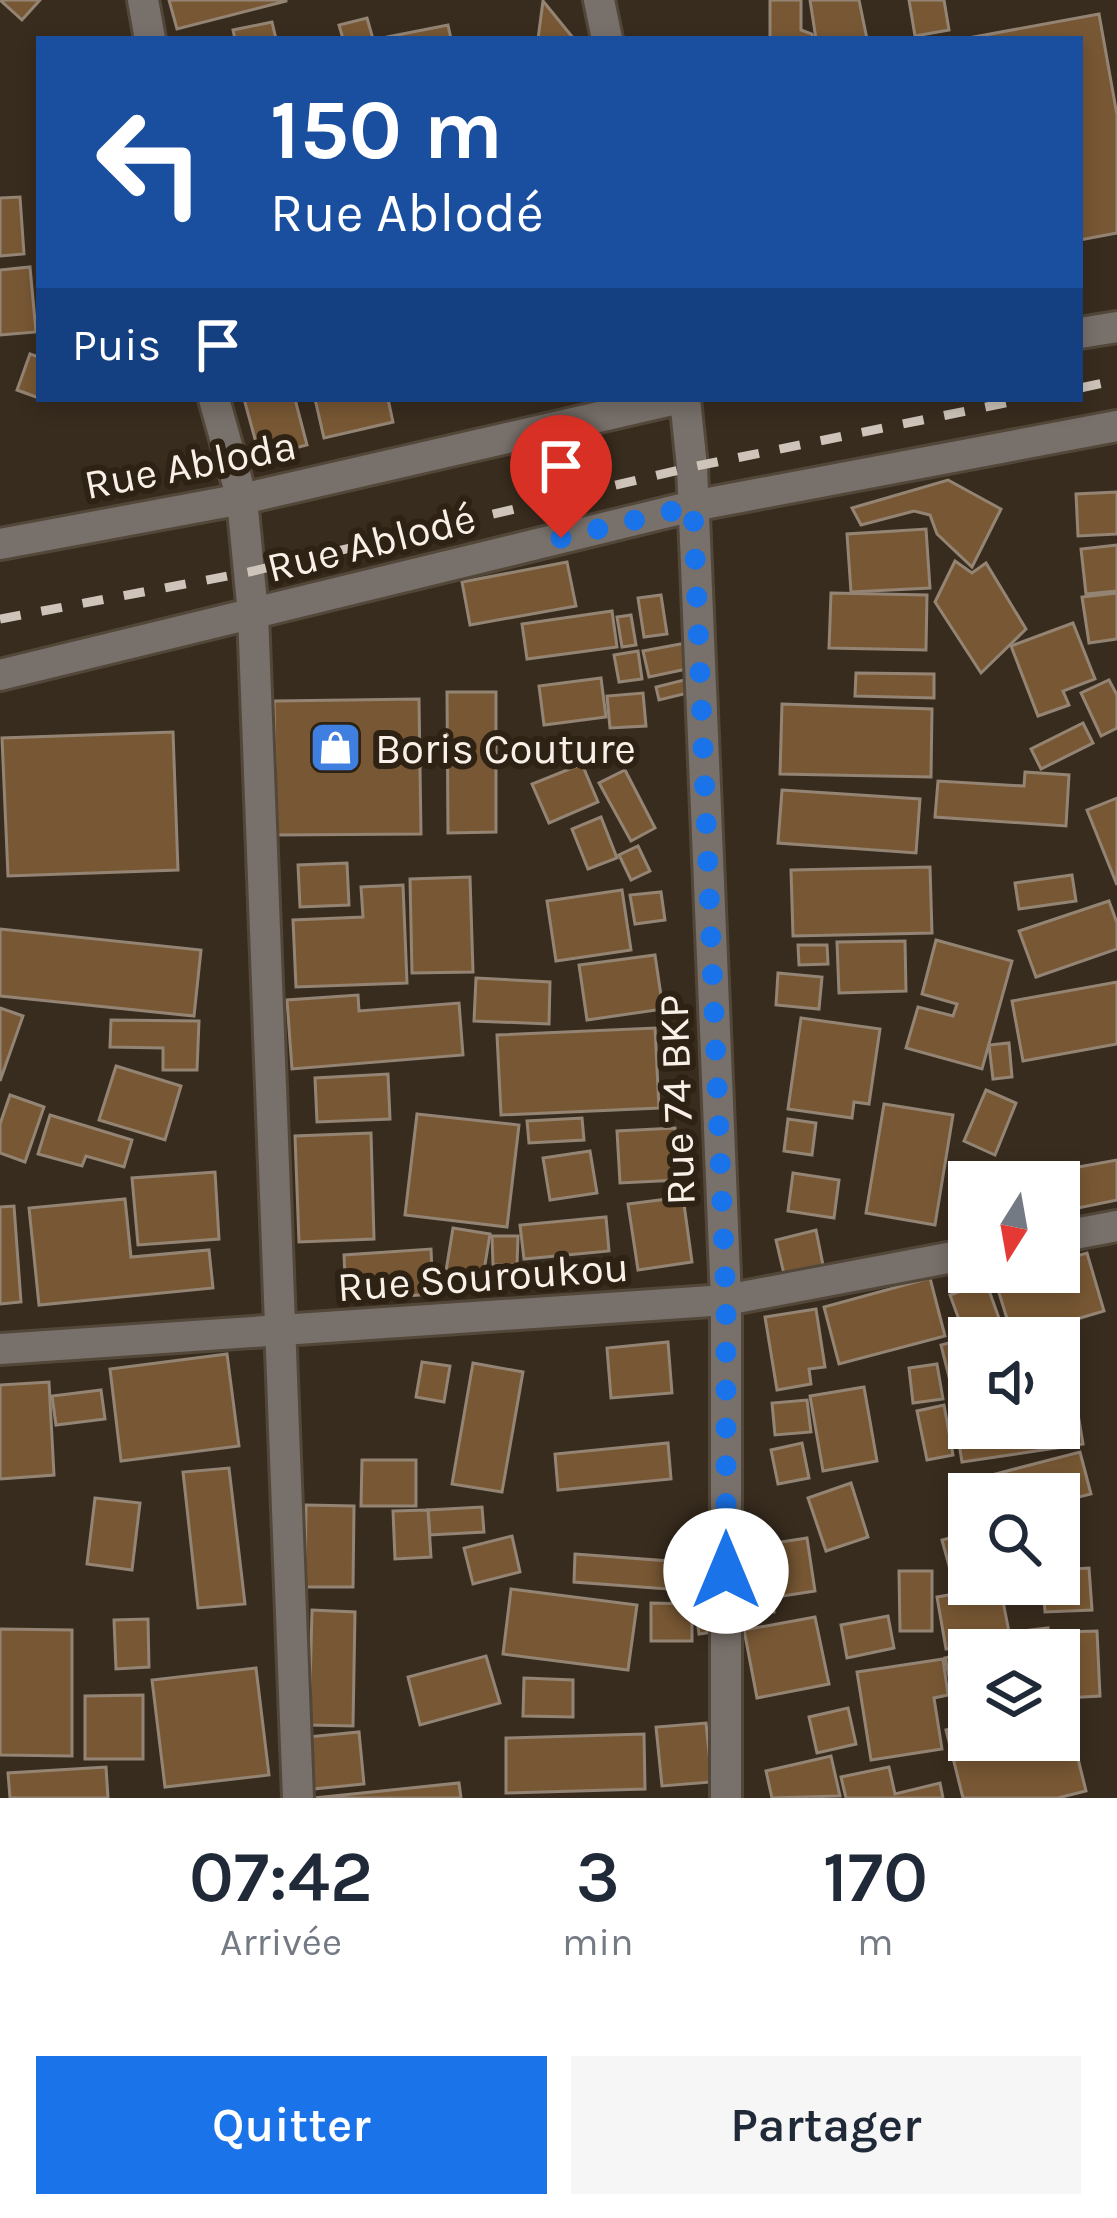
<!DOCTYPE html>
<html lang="fr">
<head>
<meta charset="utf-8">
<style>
	:root { --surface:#fff; --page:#f6f6f7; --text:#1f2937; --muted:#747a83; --accent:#1a73e8 }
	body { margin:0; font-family:Karla,sans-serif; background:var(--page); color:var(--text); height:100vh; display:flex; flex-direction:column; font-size:45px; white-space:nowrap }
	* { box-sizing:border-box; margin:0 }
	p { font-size:39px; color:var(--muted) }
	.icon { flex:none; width:66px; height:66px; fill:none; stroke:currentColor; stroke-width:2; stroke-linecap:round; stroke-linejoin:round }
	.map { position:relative; height:1798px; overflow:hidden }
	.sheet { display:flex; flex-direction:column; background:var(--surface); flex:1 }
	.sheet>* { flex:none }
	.guide { position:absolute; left:36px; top:36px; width:1047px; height:366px; border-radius:0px; box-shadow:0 6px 18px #0003; background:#1a4fa0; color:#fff; overflow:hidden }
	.needle { width:78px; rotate:191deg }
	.buttons { position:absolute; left:948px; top:1161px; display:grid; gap:24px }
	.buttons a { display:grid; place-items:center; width:132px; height:132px; border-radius:0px; background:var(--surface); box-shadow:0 6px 18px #0003; font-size:60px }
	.pin { position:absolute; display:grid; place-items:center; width:102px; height:102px; color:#fff; margin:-123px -51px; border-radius:50% 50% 50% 0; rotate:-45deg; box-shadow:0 0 12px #0007 }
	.pin .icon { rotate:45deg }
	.me { position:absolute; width:132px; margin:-66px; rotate:0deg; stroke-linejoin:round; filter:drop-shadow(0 0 9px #0008) }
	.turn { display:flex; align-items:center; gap:42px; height:252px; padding:0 36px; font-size:54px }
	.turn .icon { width:156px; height:156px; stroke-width:2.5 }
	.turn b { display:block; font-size:84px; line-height:102px }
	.then { display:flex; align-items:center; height:114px; padding:0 36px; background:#0003; gap:24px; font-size:45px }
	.eta { display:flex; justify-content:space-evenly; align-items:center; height:204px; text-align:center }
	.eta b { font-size:72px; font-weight:600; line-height:84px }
	.primary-button { display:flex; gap:24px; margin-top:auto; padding:24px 36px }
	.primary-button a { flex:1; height:138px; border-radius:0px; background:var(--accent); color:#fff; font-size:48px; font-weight:600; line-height:138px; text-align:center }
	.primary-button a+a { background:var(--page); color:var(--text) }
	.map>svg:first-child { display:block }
	.building { fill:#785834; stroke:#948474; stroke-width:3 }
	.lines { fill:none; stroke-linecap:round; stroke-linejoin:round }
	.minor-casing { stroke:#53473a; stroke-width:36 }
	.minor { stroke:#78706a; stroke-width:30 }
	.rail { stroke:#cec4ba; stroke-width:9; stroke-dasharray:21 21; stroke-linecap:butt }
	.route { stroke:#1a73e8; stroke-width:21; stroke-dasharray:0 37.8 }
	.labels { text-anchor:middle; stroke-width:12; stroke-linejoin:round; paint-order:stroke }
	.street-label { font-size:42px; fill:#f9f0e7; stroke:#2e2214 }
	.poi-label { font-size:42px; fill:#f9f0e7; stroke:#2e2214; text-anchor:start }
</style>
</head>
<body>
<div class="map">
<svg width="1117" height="1798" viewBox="0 0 1117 1798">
	<rect width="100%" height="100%" fill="#382c1e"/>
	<g class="building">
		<polygon points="0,0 40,0 22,20"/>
		<polygon points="169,0 286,0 286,1 177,29"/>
		<polygon points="770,0 801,0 801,30 812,34 813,39 770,39"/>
		<polygon points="810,0 859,0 867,39 816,39"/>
		<polygon points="909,0 944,0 949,30 915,36"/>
		<polygon points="543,1 574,39 538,39"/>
		<polygon points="1099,14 1117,115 1117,233 1080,240 1080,39 963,39"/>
		<polygon points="367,18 373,39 343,39 339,25"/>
		<polygon points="272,22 276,39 235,39 233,30"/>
		<polygon points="448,25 451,39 387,39 387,37"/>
		<polygon points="20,197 24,254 0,256 0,198"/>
		<polygon points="30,267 36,332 0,335 0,270"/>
		<polygon points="30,354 39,357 39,398 17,390"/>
		<polygon points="244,399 295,399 307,445 260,457"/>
		<polygon points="315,399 388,399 393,422 324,438"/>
		<polygon points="948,480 1001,509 972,567 937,534 930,515 914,511 861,525 852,508"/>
		<polygon points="1117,492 1117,534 1078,536 1076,494"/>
		<polygon points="926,529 930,588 851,592 847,534"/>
		<polygon points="1117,545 1117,591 1086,594 1081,549"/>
		<polygon points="955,561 972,573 986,563 1026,629 981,673 935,602"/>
		<polygon points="567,562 576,606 470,625 462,582"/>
		<polygon points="831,593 927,595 926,650 829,648"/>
		<polygon points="1117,593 1117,639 1089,643 1082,597"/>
		<polygon points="661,595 667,634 644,637 638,598"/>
		<polygon points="612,611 617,647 527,659 522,624"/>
		<polygon points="631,615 636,645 622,647 617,617"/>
		<polygon points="1073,623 1095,679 1063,691 1069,705 1038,716 1011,646"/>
		<polygon points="691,642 696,667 649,677 643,651"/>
		<polygon points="638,651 642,679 619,682 614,655"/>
		<polygon points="856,673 934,674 934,698 855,696"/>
		<polygon points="601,678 606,717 544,725 539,686"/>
		<polygon points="684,680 688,693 659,700 656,687"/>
		<polygon points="1109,680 1117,695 1117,728 1101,736 1081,693"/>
		<polygon points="447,692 496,692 496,832 448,833"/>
		<polygon points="643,693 646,726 610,728 607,696"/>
		<polygon points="419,699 421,834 276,835 274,701"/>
		<polygon points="782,704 932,709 931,777 780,774"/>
		<polygon points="1083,723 1093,743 1041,769 1031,749"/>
		<polygon points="173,732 178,870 8,876 2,738"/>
		<polygon points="582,764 598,802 549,823 532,784"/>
		<polygon points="625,770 655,828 631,841 599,783"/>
		<polygon points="1025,772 1069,775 1066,826 935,817 938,781 1024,786"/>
		<polygon points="782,790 920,799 916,853 778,843"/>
		<polygon points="1117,798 1117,885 1087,810"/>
		<polygon points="601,817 617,858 588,869 572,829"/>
		<polygon points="638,846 650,871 631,880 619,855"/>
		<polygon points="347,863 349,905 300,907 298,865"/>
		<polygon points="930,867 932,933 793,936 791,870"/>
		<polygon points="1072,875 1076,901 1019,909 1015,883"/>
		<polygon points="470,877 473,972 412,973 410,879"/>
		<polygon points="403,885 407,983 296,987 293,920 363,917 361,887"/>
		<polygon points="622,890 631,950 556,961 547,901"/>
		<polygon points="661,892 665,920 635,924 630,895"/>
		<polygon points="1109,901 1117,923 1117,949 1036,977 1019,931"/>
		<polygon points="0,929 201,950 194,1016 0,996"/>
		<polygon points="936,940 1012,961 982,1069 906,1048 918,1007 953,1016 957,1004 922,994"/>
		<polygon points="905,941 906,991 839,993 837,942"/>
		<polygon points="798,945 827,945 828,964 799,965"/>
		<polygon points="655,955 663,1009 587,1020 579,965"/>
		<polygon points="778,973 822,977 819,1009 776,1005"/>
		<polygon points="476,978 550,982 549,1024 474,1021"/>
		<polygon points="1117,982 1117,1044 1023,1061 1012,1001"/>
		<polygon points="358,995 359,1011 459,1003 463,1055 292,1069 287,1000"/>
		<polygon points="0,1008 23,1016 0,1081"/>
		<polygon points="801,1018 880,1029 869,1104 854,1102 852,1118 788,1109"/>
		<polygon points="111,1020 199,1021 197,1070 163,1070 163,1048 110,1047"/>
		<polygon points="655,1028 659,1108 501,1115 497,1035"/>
		<polygon points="1009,1043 1012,1077 993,1079 989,1045"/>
		<polygon points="116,1066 181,1086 165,1140 99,1120"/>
		<polygon points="388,1074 390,1119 317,1122 315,1078"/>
		<polygon points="986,1090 1016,1103 995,1155 964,1141"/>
		<polygon points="10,1095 44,1107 25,1162 0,1153 0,1124"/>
		<polygon points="884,1104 953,1115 935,1225 866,1213"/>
		<polygon points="417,1114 519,1125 507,1227 405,1215"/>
		<polygon points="50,1115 132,1140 124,1167 86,1156 82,1166 38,1154"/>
		<polygon points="582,1118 584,1140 529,1143 527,1121"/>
		<polygon points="788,1119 816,1123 812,1155 784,1151"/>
		<polygon points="675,1128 678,1180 620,1183 617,1131"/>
		<polygon points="371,1133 374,1239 299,1242 295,1136"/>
		<polygon points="590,1151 597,1193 550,1200 543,1158"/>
		<polygon points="1117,1160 1117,1200 1059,1212 1059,1182 1019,1182 1018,1178"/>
		<polygon points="215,1172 219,1239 138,1245 132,1178"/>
		<polygon points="793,1173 839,1180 834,1218 788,1211"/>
		<polygon points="683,1197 692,1262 638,1270 628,1204"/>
		<polygon points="125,1199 131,1257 209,1250 213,1288 39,1305 29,1208"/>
		<polygon points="14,1206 21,1302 0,1304 0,1207"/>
		<polygon points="606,1217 609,1251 524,1259 520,1225"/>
		<polygon points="453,1228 490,1234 482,1283 445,1277"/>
		<polygon points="816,1230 823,1265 784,1274 776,1240"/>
		<polygon points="492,1236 518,1236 517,1265 493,1265"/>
		<polygon points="431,1249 433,1294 346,1300 344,1255"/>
		<polygon points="1087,1253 1104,1311 1013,1338 995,1280 1022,1272 1059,1272 1059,1261"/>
		<polygon points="930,1278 945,1336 839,1364 824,1307"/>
		<polygon points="986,1282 1004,1332 988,1338 980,1338 978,1331 965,1336 950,1295"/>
		<polygon points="816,1309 825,1367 809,1369 811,1384 777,1390 765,1317"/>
		<polygon points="975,1336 969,1338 969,1393 954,1397 941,1345"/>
		<polygon points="668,1342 672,1393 611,1398 607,1348"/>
		<polygon points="227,1354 239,1446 121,1461 110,1369"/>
		<polygon points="422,1362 450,1366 444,1402 416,1397"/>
		<polygon points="473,1363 523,1372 502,1492 452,1484"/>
		<polygon points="937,1364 943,1399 913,1403 909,1368"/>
		<polygon points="49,1382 54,1475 0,1479 0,1385"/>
		<polygon points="864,1387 877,1461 823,1471 810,1396"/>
		<polygon points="101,1390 105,1419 56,1425 52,1396"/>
		<polygon points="807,1400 811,1432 775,1435 772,1403"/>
		<polygon points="944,1405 953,1455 927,1460 917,1411"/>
		<polygon points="969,1405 969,1428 1059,1428 1059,1416 1078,1414 1083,1444 962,1462 953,1407"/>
		<polygon points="668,1443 671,1479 558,1490 555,1454"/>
		<polygon points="802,1443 809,1478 778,1484 771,1450"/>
		<polygon points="1080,1452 1091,1494 1059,1502 1059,1494 969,1494 969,1514 961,1483"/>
		<polygon points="362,1460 416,1460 416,1506 361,1506"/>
		<polygon points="229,1468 245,1604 198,1608 183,1472"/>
		<polygon points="851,1483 868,1537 826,1551 808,1498"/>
		<polygon points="95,1498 140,1503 132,1570 87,1564"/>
		<polygon points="306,1505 354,1506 353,1587 305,1587"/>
		<polygon points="482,1507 484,1532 430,1535 428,1510"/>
		<polygon points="428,1510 431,1557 395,1559 393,1511"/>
		<polygon points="969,1533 969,1581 954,1584 942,1540"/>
		<polygon points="512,1536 520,1572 473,1584 464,1548"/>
		<polygon points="807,1538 815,1591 776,1597 768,1544"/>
		<polygon points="766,1551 774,1612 742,1615 735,1555"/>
		<polygon points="575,1554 683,1562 681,1590 574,1582"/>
		<polygon points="1089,1568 1092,1610 1045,1612 1043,1584 1059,1584 1059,1570"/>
		<polygon points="899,1571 932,1571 932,1631 900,1631"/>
		<polygon points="714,1580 721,1631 699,1634 692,1582"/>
		<polygon points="1000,1586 1010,1637 946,1649 937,1597"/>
		<polygon points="511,1589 637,1605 628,1670 503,1654"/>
		<polygon points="651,1603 692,1604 692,1641 651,1641"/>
		<polygon points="312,1610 355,1612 353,1726 309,1725"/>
		<polygon points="888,1616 894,1648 847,1658 841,1625"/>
		<polygon points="815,1617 829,1684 757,1698 744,1630"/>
		<polygon points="148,1619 149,1667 116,1669 114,1620"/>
		<polygon points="1048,1628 1051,1650 1017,1650 1014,1632"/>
		<polygon points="0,1629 72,1630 72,1756 0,1755"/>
		<polygon points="1097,1631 1100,1696 1066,1698 1063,1632"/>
		<polygon points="969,1653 969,1696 954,1699 945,1658"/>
		<polygon points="486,1656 500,1703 420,1725 408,1677"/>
		<polygon points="943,1659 948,1695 934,1698 942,1749 871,1760 857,1672"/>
		<polygon points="256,1668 269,1775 165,1787 152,1680"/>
		<polygon points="524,1678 573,1680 573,1717 523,1716"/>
		<polygon points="143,1695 143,1759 85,1759 85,1696"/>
		<polygon points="848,1708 856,1744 817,1753 809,1717"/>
		<polygon points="1067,1714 1086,1791 1058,1798 963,1798 946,1730 969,1725 969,1740 1059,1740 1059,1716"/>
		<polygon points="706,1723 712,1782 662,1786 656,1727"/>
		<polygon points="359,1732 364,1784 313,1789 307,1737"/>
		<polygon points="644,1734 645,1789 506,1793 506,1738"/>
		<polygon points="831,1756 840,1796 772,1798 766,1771"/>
		<polygon points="106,1767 108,1798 10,1798 8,1773"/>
		<polygon points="889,1767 895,1794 940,1783 943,1798 846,1798 841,1777"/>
		<polygon points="459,1783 461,1798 314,1798"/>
	</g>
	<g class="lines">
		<defs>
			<g id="minor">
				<polyline points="143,0 150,39"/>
				<polyline points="599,0 607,39"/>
				<polyline points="1080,333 1117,327"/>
				<polyline points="214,399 242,499 253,614 298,1798"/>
				<polyline points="685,399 692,467 726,1300 726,1798"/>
				<polyline points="0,544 242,499 677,399"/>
				<polyline points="0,675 693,506 1117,426"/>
				<polyline points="1059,1237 1117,1226"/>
				<polyline points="0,1349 726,1300 969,1254"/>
			</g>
		</defs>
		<use href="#minor" class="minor-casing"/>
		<use href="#minor" class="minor"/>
		<g class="rail">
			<polyline points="1080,388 1117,380"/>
			<polyline points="0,619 249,572 692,467 1025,399"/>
		</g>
	</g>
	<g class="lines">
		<polyline class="route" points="561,538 693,506 726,1300 726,1571"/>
	</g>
	<defs>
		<symbol id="shop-square" viewBox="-11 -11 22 22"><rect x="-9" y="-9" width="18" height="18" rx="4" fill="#3f7fe0" stroke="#2e2214"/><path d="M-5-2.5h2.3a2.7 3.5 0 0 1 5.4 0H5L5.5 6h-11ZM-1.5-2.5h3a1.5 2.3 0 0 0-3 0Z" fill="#fff"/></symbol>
	</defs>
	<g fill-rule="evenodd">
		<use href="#shop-square" x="306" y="718" width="59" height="59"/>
	</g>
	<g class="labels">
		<g class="street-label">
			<text transform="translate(190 464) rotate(-11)" y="15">Rue Abloda</text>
			<text transform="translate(371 542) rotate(-14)" y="15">Rue Ablodé</text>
			<text transform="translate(676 1100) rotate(-92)" y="15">Rue 74 BKP</text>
			<text transform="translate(483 1276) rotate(-4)" y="15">Rue Souroukou</text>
		</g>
		<g class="poi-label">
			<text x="375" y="763">Boris Couture</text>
		</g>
	</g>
</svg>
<div class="buttons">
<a><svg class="needle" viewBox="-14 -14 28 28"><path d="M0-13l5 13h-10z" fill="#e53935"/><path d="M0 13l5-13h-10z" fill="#747a83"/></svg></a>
<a><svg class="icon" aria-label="sound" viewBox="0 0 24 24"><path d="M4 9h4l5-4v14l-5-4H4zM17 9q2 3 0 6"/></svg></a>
<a><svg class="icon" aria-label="search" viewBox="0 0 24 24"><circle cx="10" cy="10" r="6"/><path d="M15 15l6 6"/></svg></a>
<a><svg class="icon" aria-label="layers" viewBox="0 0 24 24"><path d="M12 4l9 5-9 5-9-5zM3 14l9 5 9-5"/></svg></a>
</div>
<div class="pin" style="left:561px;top:538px;background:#d93025"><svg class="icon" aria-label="arrive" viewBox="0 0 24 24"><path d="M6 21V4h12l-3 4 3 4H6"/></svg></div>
<svg class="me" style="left:726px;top:1571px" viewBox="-20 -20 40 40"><circle r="19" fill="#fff"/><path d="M0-13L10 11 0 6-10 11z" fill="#1a73e8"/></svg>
<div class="guide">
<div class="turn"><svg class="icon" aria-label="left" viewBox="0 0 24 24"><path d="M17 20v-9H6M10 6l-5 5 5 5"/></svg><div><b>150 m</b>Rue Ablodé</div></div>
<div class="then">Puis<svg class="icon" aria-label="arrive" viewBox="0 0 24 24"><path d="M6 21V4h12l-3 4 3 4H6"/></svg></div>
</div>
</div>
<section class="sheet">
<div class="eta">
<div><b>07:42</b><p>Arrivée</p></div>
<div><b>3</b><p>min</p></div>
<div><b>170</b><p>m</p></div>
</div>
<div class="primary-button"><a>Quitter</a><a>Partager</a></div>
</section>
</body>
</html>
